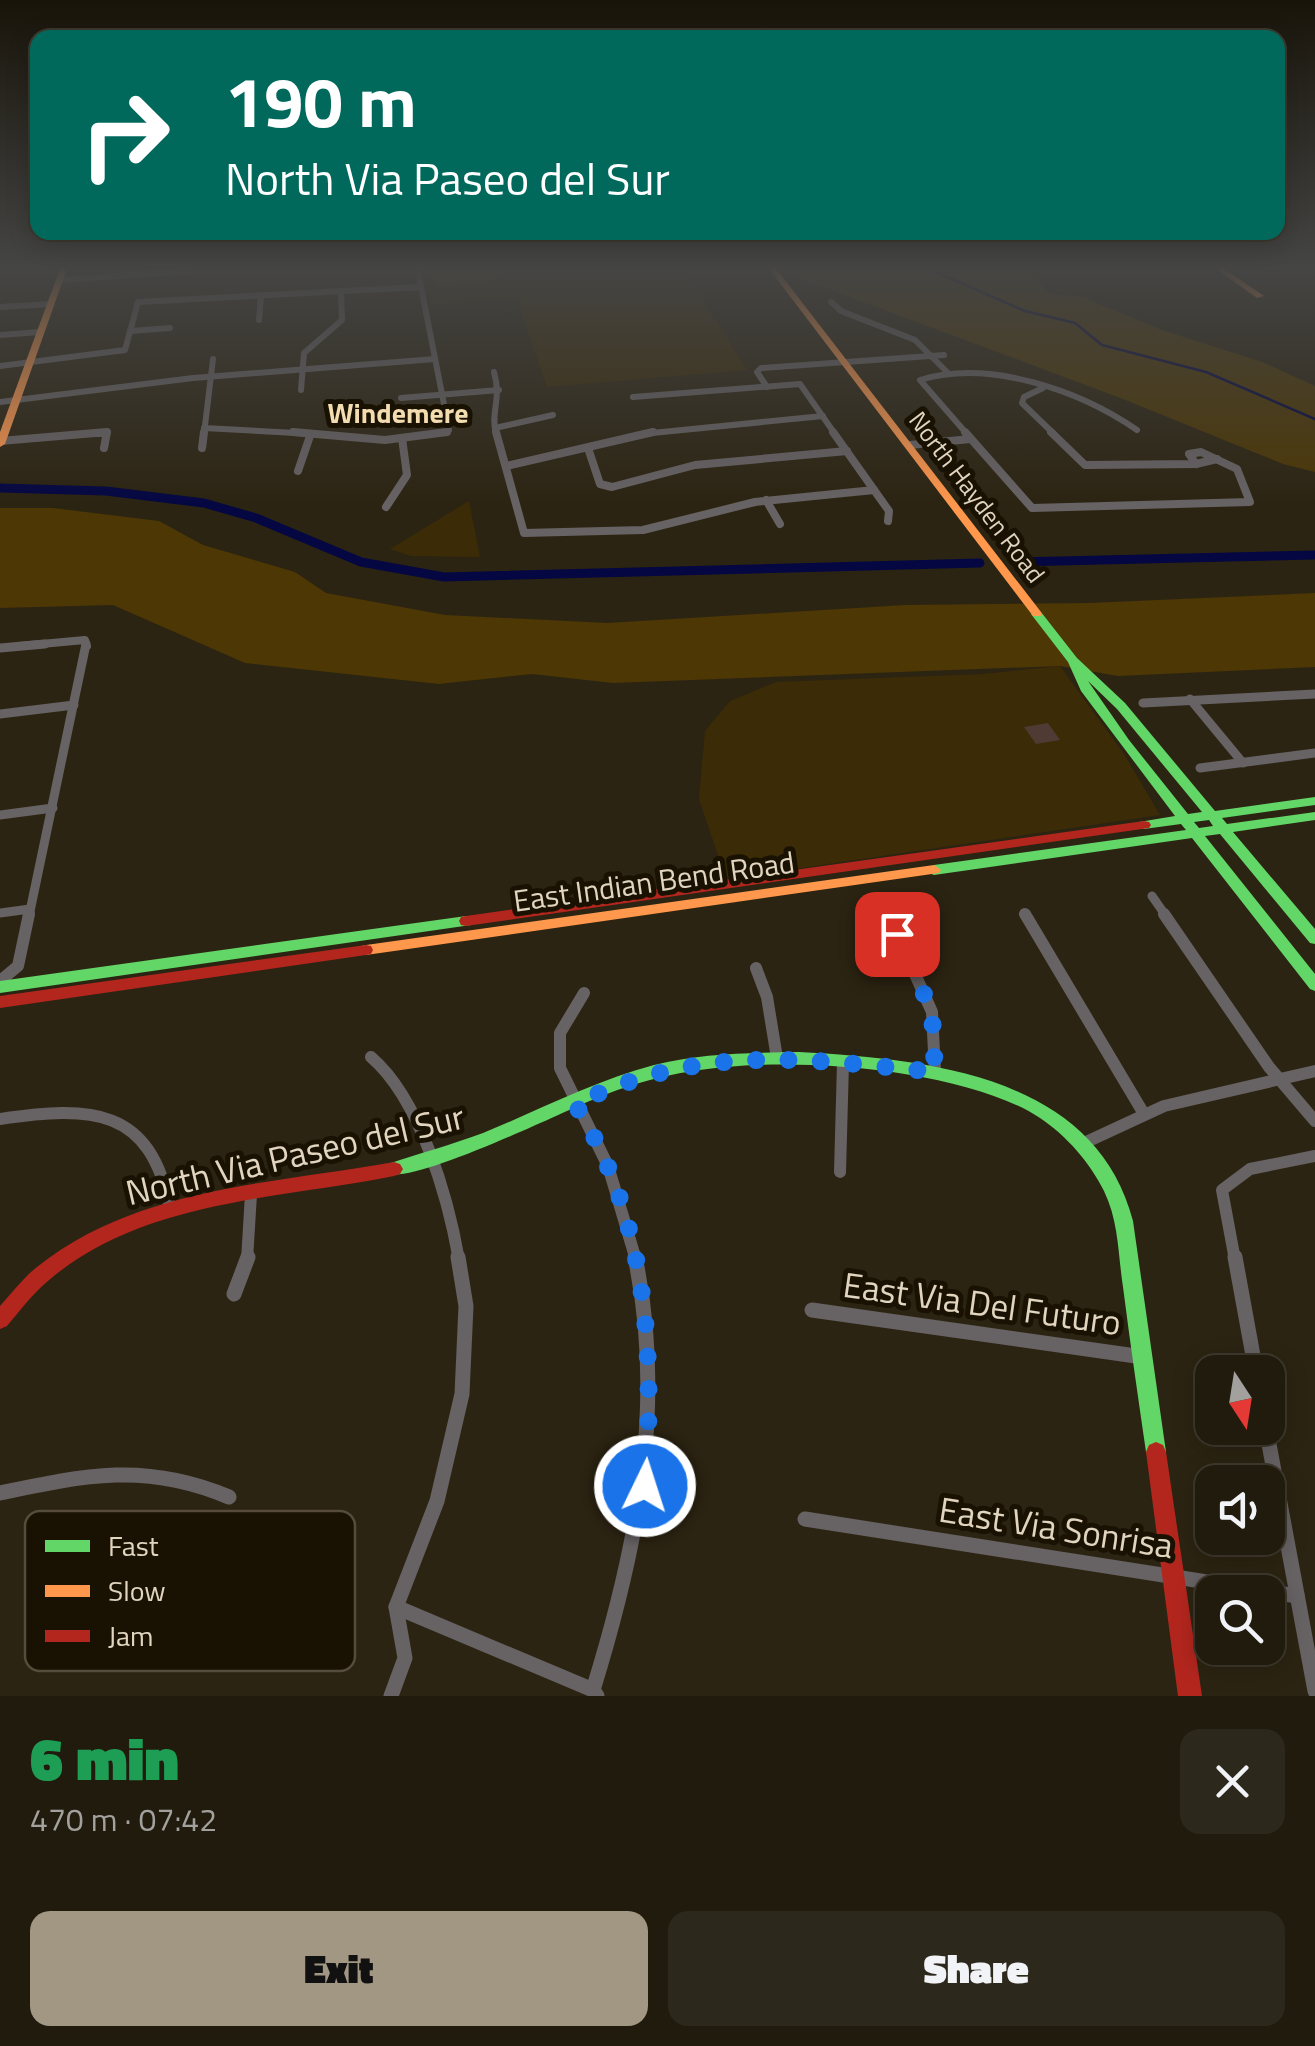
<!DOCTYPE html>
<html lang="en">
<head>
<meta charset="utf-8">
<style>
	:root { --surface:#211b0e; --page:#2d281c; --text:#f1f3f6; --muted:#a2a19e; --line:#3e392e; --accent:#a29783 }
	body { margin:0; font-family:"Titillium Web",sans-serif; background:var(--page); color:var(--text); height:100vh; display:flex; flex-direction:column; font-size:38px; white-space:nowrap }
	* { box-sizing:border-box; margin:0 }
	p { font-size:32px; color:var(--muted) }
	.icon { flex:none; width:55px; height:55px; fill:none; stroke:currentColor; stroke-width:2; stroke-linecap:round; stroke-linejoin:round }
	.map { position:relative; height:1696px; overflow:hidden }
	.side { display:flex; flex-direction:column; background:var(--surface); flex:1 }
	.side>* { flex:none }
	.hud { position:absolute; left:30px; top:30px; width:1255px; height:210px; border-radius:20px; box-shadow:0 5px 25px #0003,0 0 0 2px var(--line); background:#00695c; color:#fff; overflow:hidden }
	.needle { width:65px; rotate:168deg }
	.buttons { position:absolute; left:1195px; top:1355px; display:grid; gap:20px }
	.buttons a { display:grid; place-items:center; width:90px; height:90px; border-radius:20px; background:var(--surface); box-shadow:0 5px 25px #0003,0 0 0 2px var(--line); font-size:50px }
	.pin { position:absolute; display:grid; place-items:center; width:85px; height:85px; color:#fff; margin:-42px; border-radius:20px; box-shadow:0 5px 15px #0006 }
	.me { position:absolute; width:110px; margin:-55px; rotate:4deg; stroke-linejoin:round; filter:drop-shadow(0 0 8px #0008) }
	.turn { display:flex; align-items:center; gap:35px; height:210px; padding:0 30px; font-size:45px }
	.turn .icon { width:130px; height:130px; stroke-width:2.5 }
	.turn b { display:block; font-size:70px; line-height:85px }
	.round { display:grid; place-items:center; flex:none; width:105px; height:105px; border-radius:20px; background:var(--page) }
	.overview { display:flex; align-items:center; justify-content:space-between; height:170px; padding:0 30px }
	h1 { font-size:60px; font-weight:800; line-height:75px; color:#1e9e55 }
	.primary-button { display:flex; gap:20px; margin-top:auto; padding:20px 30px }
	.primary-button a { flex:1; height:115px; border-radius:20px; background:var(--accent); color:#111; font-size:40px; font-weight:800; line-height:115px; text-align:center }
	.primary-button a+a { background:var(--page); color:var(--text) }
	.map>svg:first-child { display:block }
	.built { fill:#3b2b07 }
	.green { fill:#4c3705 }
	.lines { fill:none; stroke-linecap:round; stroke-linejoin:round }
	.stream { stroke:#040742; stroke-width:2.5 }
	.canal { stroke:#040742; stroke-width:9 }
	.building { fill:#4f3b33 }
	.street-far4 { stroke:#676264; stroke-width:6 }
	.street-far3 { stroke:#676264; stroke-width:8 }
	.street-far2 { stroke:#676264; stroke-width:9 }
	.street-far1 { stroke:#676264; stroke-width:12 }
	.street { stroke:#676264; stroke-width:15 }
	.fast { fill:#63d668; fill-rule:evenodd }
	.slow { fill:#ff974d; fill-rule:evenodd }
	.jam { fill:#b3261e; fill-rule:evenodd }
	.route { stroke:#1a73e8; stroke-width:18; stroke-dasharray:0 32.4 }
	.labels { text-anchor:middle; stroke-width:10; stroke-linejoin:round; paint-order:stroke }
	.far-street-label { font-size:25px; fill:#e1d5c0; stroke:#191102 }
	.far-neighbourhood-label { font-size:28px; font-weight:bold; fill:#f4dcb1; stroke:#191102 }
	.street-label { font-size:30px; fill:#e1d5c0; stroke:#191102 }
	.near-street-label { font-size:35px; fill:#e1d5c0; stroke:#191102 }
	.key { fill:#191102; stroke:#554c3b; stroke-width:2.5 }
	.key-label { font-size:28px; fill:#e1d5c0 }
</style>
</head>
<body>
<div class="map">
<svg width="1315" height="1696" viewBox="0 0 1315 1696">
	<rect width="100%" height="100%" fill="#2c2412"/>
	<g class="built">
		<polygon points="423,266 729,266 684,270 747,370 547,387 517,299 431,305"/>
		<polygon points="469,501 480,557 411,556 390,549"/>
		<polygon points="1060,666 1124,754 1160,815 726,879 699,799 705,731 730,701 776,682 983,674"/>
	</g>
	<g class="green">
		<polygon points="432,266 516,266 490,280 442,287 437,286"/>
		<polygon points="782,266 1023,266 1031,269 1047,293 1082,297 1162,330 1262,362 1315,386 1315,472 1283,464 1123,399 788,274"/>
		<polygon points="0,508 53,508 159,521 203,545 295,572 326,593 445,615 607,623 905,605 1089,603 1315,593 1315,667 1118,676 1060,666 613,683 532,674 439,684 245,663 113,605 0,608"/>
	</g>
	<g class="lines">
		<polyline class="stream" points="922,266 1025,311 1075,323 1102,345 1206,372 1315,419"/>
		<g class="canal">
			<polyline points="0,488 106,491 204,503 256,518 361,562 444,577 980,563"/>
			<polyline points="1015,562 1315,555"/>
		</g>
	</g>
	<polygon class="building" points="1048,723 1060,740 1036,744 1024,727"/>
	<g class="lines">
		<g class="street-far4">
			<polyline points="417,266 449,430 438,434"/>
			<polyline points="59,280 188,271"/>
			<polyline points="831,302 841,311 915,340 949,374"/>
			<polyline points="0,307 51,304"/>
			<polyline points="259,320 261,296"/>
			<polyline points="130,331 170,328"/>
			<polyline points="0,335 40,332"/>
			<polyline points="0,366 125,350 138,302 421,287"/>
			<path d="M494,372c8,28 -4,40 2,62"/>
			<polyline points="767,387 757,372 761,368 944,355"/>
			<polyline points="1043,388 1024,397 1022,403 1054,434"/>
			<polyline points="301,390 304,353 342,320 341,293"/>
			<polyline points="633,397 800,384 835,434"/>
			<polyline points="401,398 499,390"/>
			<polyline points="0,402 193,378 435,359"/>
			<polyline points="204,428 314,434"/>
			<polyline points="495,428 553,415"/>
			<polyline points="82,434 107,434"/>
			<polyline points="204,434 213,359"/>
			<polyline points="642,434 823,416"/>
			<path d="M967,434l-47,-54c69,-21 159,10 217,50"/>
		</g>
		<g class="street-far3">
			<polyline points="293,432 385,440 447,432"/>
			<polyline points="496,432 524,533 643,530 755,502 874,490"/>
			<polyline points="833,432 889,511 888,521"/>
			<polyline points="965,432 1032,508 1250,502 1237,469 1201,452 1189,454 1196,464"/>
			<polyline points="1051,432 1085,465 1196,464 1217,459"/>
			<polyline points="0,441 107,432 104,448"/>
			<polyline points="910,445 970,439"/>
			<polyline points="202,448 204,432"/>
			<polyline points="588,448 600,484 612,487 695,465 847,451"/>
			<polyline points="506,466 653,432"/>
			<polyline points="298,471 310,436"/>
			<polyline points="766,500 780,524"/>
			<polyline points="386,507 407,475 402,438"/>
			<polyline points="19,646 85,640 87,646"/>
		</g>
		<g class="street-far2">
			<polyline points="0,648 45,644"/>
			<polyline points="1190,699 1243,763"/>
			<polyline points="1143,703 1315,694"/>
			<polyline points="0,714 74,705"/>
			<polyline points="1200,768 1315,753"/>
			<polyline points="0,815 53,808"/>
			<polyline points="1152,896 1166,916"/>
			<polyline points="0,913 30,909"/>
			<polyline points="29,916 86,644"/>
		</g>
		<g class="street-far1">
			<polyline points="1025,914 1144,1114"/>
			<polyline points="1164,914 1269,1067 1315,1121"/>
			<polyline points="897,934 932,1012 935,1072"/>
			<polyline points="756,968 767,997 777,1058"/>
			<polyline points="0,981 18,966 29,914"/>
			<polyline points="584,993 560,1033 560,1068 608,1166 636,1260"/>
			<path d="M371,1057c49,42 77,140 88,203"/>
			<path d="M0,1119c90,-13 151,-13 170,90"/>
			<polyline points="1082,1144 1164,1106 1315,1071"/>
			<polyline points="840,1172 843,1063"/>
			<polyline points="247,1260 251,1194"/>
			<polyline points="1235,1260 1222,1190 1250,1169 1315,1156"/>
		</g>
		<g class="street">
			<polyline points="1235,1257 1256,1372"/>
			<polyline points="234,1294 248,1257"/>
			<polyline points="812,1310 1143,1357"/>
			<polyline points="1266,1428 1315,1691"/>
			<path d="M0,1493c85,-18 146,-31 229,4"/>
			<polyline points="805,1519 1297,1596"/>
			<polyline points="396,1607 593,1690"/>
			<polyline points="391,1696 405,1658 396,1607 437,1501 462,1394 466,1306 458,1257"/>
			<path d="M597,1696l-4,-6c44,-142 73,-285 42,-433"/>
		</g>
		<g class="fast">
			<path d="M1037,611l4,1 36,46 48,45 90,108 100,-14v8l-93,13 5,6 88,-12v8l-82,12 82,97v15l-5,-1 -90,-109 -15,2 110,138v17l-5,-2 -118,-151 -258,37 -5,-2 -2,-3 7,-5 252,-35 -5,-6 -37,5 -5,-1 -2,-3 2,-3 36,-6 -94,-125 -13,-29 -37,-48zM1088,681l29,28 85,103 -14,2 -59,-74zM1209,820l4,6 -14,2 -5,-6z"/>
			<polygon points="466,916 471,917 473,921 471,925 0,993 0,981"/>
			<path d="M799,1052c126,7 296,22 334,169l33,231 -3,7 -7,3 -7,-3 -3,-7c-8,-55 -16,-110 -23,-165 -5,-32 -4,-65 -19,-96 -14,-28 -37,-55 -64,-73 -78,-51 -256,-63 -346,-47 -36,5 -69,15 -102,29 -36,15 -173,82 -204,74l-3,-5 3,-5c32,-11 63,-19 95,-31 56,-23 111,-52 171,-68 47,-12 96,-12 145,-13z"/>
		</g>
		<g class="slow">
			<polygon points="61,266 68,266 5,444 0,447 0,432"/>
			<polygon points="767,266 774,266 1041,612 1041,616 1033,616"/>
			<polygon points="1212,266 1220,266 1264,296 1257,298"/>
			<polygon points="934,865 941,870 939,873 366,955 361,954 359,950 361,946 366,945"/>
		</g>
		<g class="jam">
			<polygon points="1144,821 1149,822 1151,825 1149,828 466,926 461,925 459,921 461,917 466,916"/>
			<polygon points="366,945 371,946 373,950 371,954 366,955 0,1008 0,996"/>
			<path d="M394,1162l6,2 3,5 -3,5 -6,2c-115,23 -253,24 -346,105 -16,13 -28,30 -41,45l-7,3v-23c12,-13 23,-28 37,-39 100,-80 236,-83 357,-105z"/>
			<polygon points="1156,1442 1163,1445 1166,1452 1202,1696 1178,1696 1146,1452 1149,1445"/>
		</g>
	</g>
	<linearGradient id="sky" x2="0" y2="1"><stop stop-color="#18140a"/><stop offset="0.53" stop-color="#454544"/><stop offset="1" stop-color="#454544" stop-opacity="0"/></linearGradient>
	<rect width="1315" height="504" fill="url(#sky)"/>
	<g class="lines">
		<path class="route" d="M645,1486c10,-131 3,-268 -70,-382 124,-60 228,-46 360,-32l-3,-60 -35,-78"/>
	</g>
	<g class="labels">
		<g class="far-street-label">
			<text transform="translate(977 497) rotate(53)" y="9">North Hayden Road</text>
		</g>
		<g class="far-neighbourhood-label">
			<text x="398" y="423">Windemere</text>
		</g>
		<g class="street-label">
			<text transform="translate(654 882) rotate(-8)" y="10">East Indian Bend Road</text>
		</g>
		<g class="near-street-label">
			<text transform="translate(295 1155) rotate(-13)" y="12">North Via Paseo del Sur</text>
			<text transform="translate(982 1304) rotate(8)" y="12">East Via Del Futuro</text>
			<text transform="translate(1056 1528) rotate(9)" y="12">East Via Sonrisa</text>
		</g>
	</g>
	<rect x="25" y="1511" width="330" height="160" rx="15" class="key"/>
	<rect x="45" y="1540" width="45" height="12" fill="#63d668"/>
	<rect x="45" y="1585" width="45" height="12" fill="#ff974d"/>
	<rect x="45" y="1630" width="45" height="12" fill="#b3261e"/>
	<g class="key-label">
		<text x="108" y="1556">Fast</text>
		<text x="108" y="1601">Slow</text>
		<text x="108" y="1646">Jam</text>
	</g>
</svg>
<div class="buttons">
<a><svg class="needle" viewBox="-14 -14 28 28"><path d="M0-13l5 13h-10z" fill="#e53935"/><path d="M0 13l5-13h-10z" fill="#a2a19e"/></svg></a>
<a><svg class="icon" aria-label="sound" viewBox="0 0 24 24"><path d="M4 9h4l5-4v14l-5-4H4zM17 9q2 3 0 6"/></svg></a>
<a><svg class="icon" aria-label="search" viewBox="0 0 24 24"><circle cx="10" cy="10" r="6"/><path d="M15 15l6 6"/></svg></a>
</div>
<div class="pin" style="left:897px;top:934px;background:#d93025"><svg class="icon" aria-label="arrive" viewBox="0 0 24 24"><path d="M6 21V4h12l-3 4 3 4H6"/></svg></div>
<svg class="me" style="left:645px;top:1486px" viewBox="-20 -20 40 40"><circle r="17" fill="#1a73e8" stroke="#fff" stroke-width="3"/><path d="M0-11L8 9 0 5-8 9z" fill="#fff"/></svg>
<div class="hud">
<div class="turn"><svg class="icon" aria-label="right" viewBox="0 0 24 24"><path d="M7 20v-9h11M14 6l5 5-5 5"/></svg><div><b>190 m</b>North Via Paseo del Sur</div></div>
</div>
</div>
<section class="side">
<div class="overview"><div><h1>6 min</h1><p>470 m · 07:42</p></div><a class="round"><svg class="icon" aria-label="close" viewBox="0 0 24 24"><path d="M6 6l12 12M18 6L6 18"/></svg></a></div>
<div class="primary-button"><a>Exit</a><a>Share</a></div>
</section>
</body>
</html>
